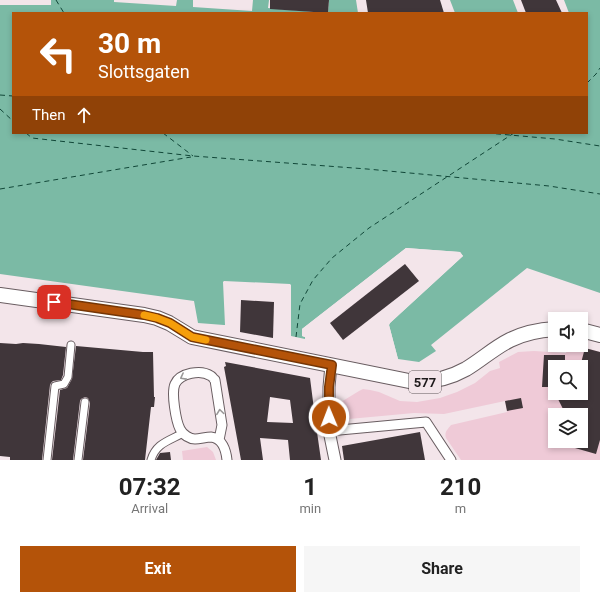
<!DOCTYPE html>
<html lang="en">
<head>
<meta charset="utf-8">
<style>
	:root { --surface:#fff; --page:#f6f6f6; --text:#222; --muted:#767676; --accent:#b45309 }
	body { margin:0; font-family:Roboto,sans-serif; background:var(--page); color:var(--text); height:100vh; display:flex; flex-direction:column; font-size:15px; white-space:nowrap }
	* { box-sizing:border-box; margin:0 }
	p { font-size:13px; color:var(--muted) }
	.icon { flex:none; width:22px; height:22px; fill:none; stroke:currentColor; stroke-width:2; stroke-linecap:round; stroke-linejoin:round }
	.map { position:relative; height:460px; overflow:hidden }
	.side { display:flex; flex-direction:column; background:var(--surface); flex:1 }
	.side>* { flex:none }
	.banner { position:absolute; left:12px; top:12px; width:576px; height:122px; border-radius:0px; box-shadow:0 2px 6px #0003; background:#b45309; color:#fff; overflow:hidden }
	.controls { position:absolute; left:548px; top:312px; display:grid; gap:8px }
	.controls a { display:grid; place-items:center; width:40px; height:40px; border-radius:0px; background:var(--surface); box-shadow:0 2px 6px #0003; font-size:20px }
	.pin { position:absolute; display:grid; place-items:center; width:34px; height:34px; color:#fff; margin:-17px; border-radius:8px; box-shadow:0 2px 6px #0006 }
	.me { position:absolute; width:44px; margin:-22px; rotate:359deg; stroke-linejoin:round; filter:drop-shadow(0 0 3px #0008) }
	.turn { display:flex; align-items:center; gap:14px; height:84px; padding:0 20px; font-size:18px }
	.turn .icon { width:52px; height:52px; stroke-width:2.5 }
	.turn b { display:block; font-size:28px; line-height:34px }
	.then { display:flex; align-items:center; height:38px; padding:0 20px; background:#0003; gap:8px; font-size:15px }
	.eta { display:flex; justify-content:space-evenly; align-items:center; height:68px; text-align:center }
	.eta b { font-size:24px; font-weight:700; line-height:28px }
	.primary-button { display:flex; gap:8px; margin-top:auto; padding:8px 20px }
	.primary-button a { flex:1; height:46px; border-radius:0px; background:var(--accent); color:#fff; font-size:16px; font-weight:700; line-height:46px; text-align:center }
	.primary-button a+a { background:var(--page); color:var(--text) }
	.map>svg:first-child { display:block }
	.green { fill:#efcad7; fill-rule:evenodd }
	.water { fill:#7bbaa5 }
	.pier { fill:#f3e5ea }
	.lines { fill:none; stroke-linecap:round; stroke-linejoin:round }
	.ferry { stroke:#114738; stroke-width:1; stroke-dasharray:5 4; stroke-linecap:butt }
	.building { fill:#40363a; fill-rule:evenodd }
	.pedestrian-casing { stroke:#695d61; stroke-width:9 }
	.minor-casing { stroke:#695d61; stroke-width:11 }
	.tertiary-casing { stroke:#695d61; stroke-width:13 }
	.primary-casing { stroke:#695d61; stroke-width:16 }
	.pedestrian { stroke:#fff; stroke-width:7 }
	.minor { stroke:#fff; stroke-width:9 }
	.tertiary { stroke:#fff; stroke-width:11 }
	.primary { stroke:#fff; stroke-width:14 }
	.oneway { stroke:#9a9898 }
	.route-casing { stroke:#753606; stroke-width:10 }
	.route { stroke:#b45309; stroke-width:7 }
	.slow { stroke:#f59e0b; stroke-width:7 }
	.labels { text-anchor:middle; stroke-width:4; stroke-linejoin:round; paint-order:stroke }
	.shield { fill:#f3e5ea; stroke:#5e5759; stroke-width:1 }
	.shield-label { font-size:13px; font-weight:bold; fill:#1e1a1b }
</style>
</head>
<body>
<div class="map">
<svg width="600" height="460" viewBox="0 0 600 460">
	<rect width="100%" height="100%" fill="#f3e5ea"/>
	<g class="green">
		<path d="M568,345h6l26,7v108h-139l-15,-22c-2,-6 2,-9 5,-13l56,-13 -2,-11 -61,13 -30,-1 -65,6 1,10 -12,1 -3,-11 6,-17 18,-11 4,-2 7,1 9,2 21,9 17,1 23,-4 17,-6 18,-9 15,-12 10,-3 -1,-6 19,-10 16,-1 32,2zM555,367h26v26h-26zM555,415h26v26h-26z"/>
		<polygon points="207,447 213,452 216,460 183,460 182,451"/>
	</g>
	<g class="water">
		<polygon points="51,0 114,0 114,2 176,6 177,0 193,0 193,7 252,11 253,0 269,0 268,8 328,13 329,0 356,0 358,13 13,13 13,133 587,133 587,65 588,59 587,56 587,13 569,13 564,0 600,0 600,293 527,268 431,345 436,351 419,362 398,359 389,325 390,323 463,256 460,252 406,248 302,329 302,336 305,337 305,339 291,336 291,285 290,284 224,281 223,282 225,325 224,325 198,323 194,301 0,274 0,5 51,5"/>
		<polygon points="450,0 513,0 518,13 455,13"/>
	</g>
	<polygon class="pier" points="406,248 460,252 463,256 390,323 389,325 398,359 396,359 387,325 388,321 460,256 459,254 406,250 304,330 304,334 307,336 307,339 305,339 305,337 302,336 302,329"/>
	<g class="lines">
		<g class="ferry">
			<polyline points="56,0 64,13"/>
			<polyline points="587,83 596,74 600,68"/>
			<polyline points="0,95 13,96"/>
			<polyline points="0,109 13,121"/>
			<polyline points="26,133 32,138 193,156 367,169 549,186 600,194"/>
			<polyline points="163,133 193,156"/>
			<polyline points="487,133 555,139 600,146"/>
			<polyline points="0,189 191,157"/>
			<polyline points="296,337 300,304 313,280 332,258 369,228 514,133"/>
		</g>
	</g>
	<g class="building">
		<polygon points="270,0 329,0 328,13 270,9"/>
		<polygon points="366,0 440,0 444,13 368,13"/>
		<polygon points="521,0 556,0 562,13 526,13"/>
		<polygon points="405,264 419,281 343,340 330,323"/>
		<polygon points="241,300 274,302 273,338 240,332"/>
		<polygon points="0,343 16,344 23,343 39,344 66,347 63,375 61,380 53,381 51,383 50,385 42,460 10,460 10,457 0,456"/>
		<polygon points="76,346 143,352 153,352 154,397 155,397 154,407 151,407 145,460 83,460 90,403 88,398 85,397 81,399 80,401 73,460 52,460 60,390 67,388 72,379"/>
		<polygon points="585,348 600,352 600,440 596,454 575,448 577,441 581,441 581,415 573,415 570,408 564,411 555,393 581,393 581,363"/>
		<polygon points="544,355 565,355 565,367 555,367 555,387 542,387"/>
		<path d="M225,362l85,16 6,47 5,35h-31l-2,-20 -28,-2 3,22h-22l-17,-93 2,-1zM270,397l20,3 3,23 -26,-1z"/>
		<polygon points="521,398 523,408 507,411 505,401"/>
		<polygon points="420,432 425,460 344,460 342,446"/>
		<polygon points="170,452 171,460 156,460 160,453"/>
	</g>
	<g class="lines">
		<defs>
			<g id="pedestrian">
				<polyline points="47,460 55,386 64,384 68,377 71,345"/>
				<polyline points="78,460 85,402"/>
				<path d="M151,460c5,-17 18,-19 32,-27"/>
			</g>
			<g id="minor">
				<polyline points="329,431 426,422 451,460"/>
				<path d="M219,440l3,-15 -7,-45c-1,0 -3,-4 -4,-4 -10,-7 -31,-3 -36,8 -4,9 1,37 5,45 3,6 10,10 15,10 5,0 11,-2 16,-2 11,1 15,13 16,23"/>
			</g>
			<polyline id="tertiary" points="331,365 329,387 329,431 335,460"/>
			<g id="primary">
				<path d="M0,295l144,20 13,3 12,5 23,14 217,44c21,2 39,-2 57,-12 15,-9 28,-21 44,-29 14,-7 29,-10 45,-11"/>
				<polyline points="581,330 600,335"/>
			</g>
		</defs>
		<use href="#pedestrian" class="pedestrian-casing"/>
		<use href="#minor" class="minor-casing"/>
		<use href="#tertiary" class="tertiary-casing"/>
		<use href="#primary" class="primary-casing"/>
		<use href="#pedestrian" class="pedestrian"/>
		<use href="#minor" class="minor"/>
		<use href="#tertiary" class="tertiary"/>
		<use href="#primary" class="primary"/>
	</g>
	<defs><path id="oneway-chevron" d="M-2-3.5L2.5 0L-2 3.5" fill="none" stroke-width="1.6" stroke-linecap="round" stroke-linejoin="round"/></defs>
	<g class="oneway">
		<use href="#oneway-chevron" transform="translate(183 377) rotate(152)"/>
		<use href="#oneway-chevron" transform="translate(220 412) rotate(-98)"/>
	</g>
	<g class="lines">
		<defs>
			<polyline id="route" points="54,302 144,315 157,318 170,323 192,337 332,365 329,387 329,417"/>
		</defs>
		<use href="#route" class="route-casing"/>
		<use href="#route" class="route"/>
		<polyline class="slow" points="144,315 157,318 170,323 192,337 206,340"/>
	</g>
	<g class="labels">
		<rect class="shield" x="409" y="371" width="32" height="22" rx="3"/>
		<g class="shield-label">
			<text x="425" y="387">577</text>
		</g>
	</g>
</svg>
<div class="controls">
<a><svg class="icon" aria-label="sound" viewBox="0 0 24 24"><path d="M4 9h4l5-4v14l-5-4H4zM17 9q2 3 0 6"/></svg></a>
<a><svg class="icon" aria-label="search" viewBox="0 0 24 24"><circle cx="10" cy="10" r="6"/><path d="M15 15l6 6"/></svg></a>
<a><svg class="icon" aria-label="layers" viewBox="0 0 24 24"><path d="M12 4l9 5-9 5-9-5zM3 14l9 5 9-5"/></svg></a>
</div>
<div class="pin" style="left:54px;top:302px;background:#d93025"><svg class="icon" aria-label="arrive" viewBox="0 0 24 24"><path d="M6 21V4h12l-3 4 3 4H6"/></svg></div>
<svg class="me" style="left:329px;top:417px" viewBox="-20 -20 40 40"><circle r="17" fill="#b45309" stroke="#fff" stroke-width="3"/><path d="M0-11L8 9 0 5-8 9z" fill="#fff"/></svg>
<div class="banner">
<div class="turn"><svg class="icon" aria-label="left" viewBox="0 0 24 24"><path d="M17 20v-9H6M10 6l-5 5 5 5"/></svg><div><b>30 m</b>Slottsgaten</div></div>
<div class="then">Then<svg class="icon" aria-label="ahead" viewBox="0 0 24 24"><path d="M12 20V5M6 11l6-6 6 6"/></svg></div>
</div>
</div>
<section class="side">
<div class="eta">
<div><b>07:32</b><p>Arrival</p></div>
<div><b>1</b><p>min</p></div>
<div><b>210</b><p>m</p></div>
</div>
<div class="primary-button"><a>Exit</a><a>Share</a></div>
</section>
</body>
</html>
